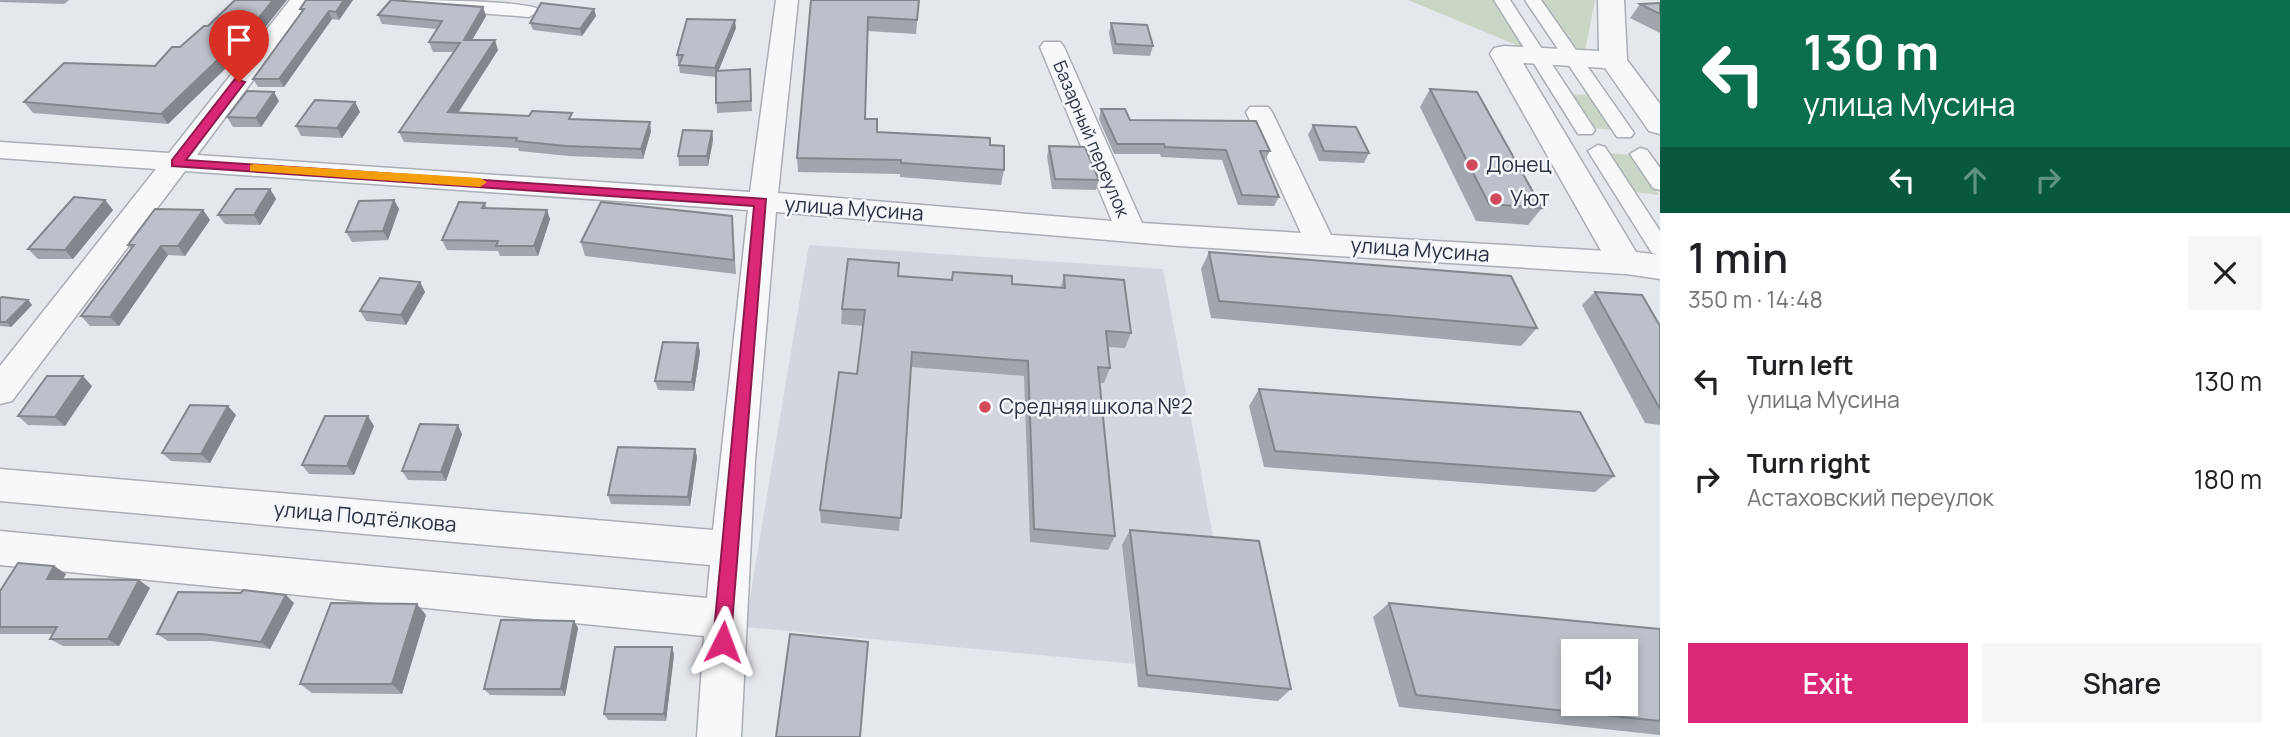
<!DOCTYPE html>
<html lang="en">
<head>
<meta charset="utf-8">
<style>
	:root { --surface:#fff; --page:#f6f6f6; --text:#202124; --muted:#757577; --accent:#db2777 }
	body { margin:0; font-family:Manrope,sans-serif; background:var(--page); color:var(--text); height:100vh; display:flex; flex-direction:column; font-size:26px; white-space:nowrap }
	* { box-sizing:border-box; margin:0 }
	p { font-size:23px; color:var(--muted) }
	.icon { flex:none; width:38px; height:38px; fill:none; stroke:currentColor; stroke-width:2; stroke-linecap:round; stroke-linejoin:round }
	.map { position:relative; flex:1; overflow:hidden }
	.panel { display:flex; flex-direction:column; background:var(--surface); width:630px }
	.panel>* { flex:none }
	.guide { background:#0b6e4f; color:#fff; overflow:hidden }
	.buttons { position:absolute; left:1561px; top:639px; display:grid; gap:14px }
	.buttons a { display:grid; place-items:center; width:77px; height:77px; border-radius:0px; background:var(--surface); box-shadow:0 4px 10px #0003; font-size:35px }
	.pin { position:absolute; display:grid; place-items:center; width:60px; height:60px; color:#fff; margin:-72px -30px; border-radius:50% 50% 50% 0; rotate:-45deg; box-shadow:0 0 7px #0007 }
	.pin .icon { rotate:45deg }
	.me { position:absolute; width:77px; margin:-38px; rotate:3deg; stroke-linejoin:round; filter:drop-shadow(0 0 5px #0008) }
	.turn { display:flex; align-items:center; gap:24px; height:147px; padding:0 28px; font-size:32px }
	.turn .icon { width:91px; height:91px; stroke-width:2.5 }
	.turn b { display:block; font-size:49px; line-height:60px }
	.lanes { display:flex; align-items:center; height:66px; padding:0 28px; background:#0003; justify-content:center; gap:35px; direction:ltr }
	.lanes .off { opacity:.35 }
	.round { display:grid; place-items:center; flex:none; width:74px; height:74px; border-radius:0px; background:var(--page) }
	.overview { display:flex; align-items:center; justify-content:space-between; height:119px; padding:0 28px }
	h1 { font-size:42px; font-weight:600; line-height:52px }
	.cta { display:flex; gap:14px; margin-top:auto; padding:14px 28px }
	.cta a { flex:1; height:80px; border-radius:0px; background:var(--accent); color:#fff; font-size:28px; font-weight:600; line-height:80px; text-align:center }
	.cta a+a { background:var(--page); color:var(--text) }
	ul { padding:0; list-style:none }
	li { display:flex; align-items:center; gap:21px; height:98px; padding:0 28px }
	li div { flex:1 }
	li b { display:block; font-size:26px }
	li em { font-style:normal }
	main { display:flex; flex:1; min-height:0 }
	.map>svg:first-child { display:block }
	.built { fill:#d2d6de }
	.green { fill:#c9d6c5 }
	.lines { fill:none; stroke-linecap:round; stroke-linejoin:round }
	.pedestrian-casing { stroke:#a9aeb7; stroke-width:3 }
	.minor-casing { stroke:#a9aeb7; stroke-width:3 }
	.tertiary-casing { stroke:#a9aeb7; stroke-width:3 }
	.pedestrian { fill:#f7f8fa; fill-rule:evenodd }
	.minor { fill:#f7f8fa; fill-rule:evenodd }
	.tertiary { fill:#f7f8fa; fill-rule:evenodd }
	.wall { fill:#a1a5ae }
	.shaded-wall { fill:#83868d }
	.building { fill:#bbc0ca; stroke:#83868d; stroke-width:2; fill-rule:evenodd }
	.route { fill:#db2777; stroke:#8e194d; stroke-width:2 }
	.slow { fill:#f59e0b }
	.poi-dot { fill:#d1495b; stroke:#f4f6f9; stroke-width:2.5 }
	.labels { text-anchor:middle; stroke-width:5; stroke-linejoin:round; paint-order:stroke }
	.far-street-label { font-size:18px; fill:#2b3445; stroke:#f4f6f9 }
	.poi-label { font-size:21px; fill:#2b3445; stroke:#f4f6f9; text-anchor:start }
	.street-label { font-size:21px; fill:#2b3445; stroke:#f4f6f9 }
</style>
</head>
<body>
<main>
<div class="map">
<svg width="1660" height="737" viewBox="0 0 1660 737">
	<rect width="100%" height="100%" fill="#e4e7ec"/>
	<polygon class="built" points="809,245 1163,269 1216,553 1122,545 1135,664 745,627"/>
	<g class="green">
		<polygon points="1408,0 1499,0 1533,52"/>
		<polygon points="1536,0 1595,0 1584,56 1574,55"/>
		<polygon points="1568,94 1590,95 1614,130 1591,128"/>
		<polygon points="1608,153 1631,155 1659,195 1634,192"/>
	</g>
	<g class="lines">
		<defs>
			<g id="pedestrian">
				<polygon points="1494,0 1510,0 1595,130 1592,134 1578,134"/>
				<polygon points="1525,0 1541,0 1634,133 1631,137 1617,137"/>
				<polygon points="1598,145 1605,147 1660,231 1660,256 1652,253 1588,151"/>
				<polygon points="1640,148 1647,150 1660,168 1660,190 1653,188 1630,154"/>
			</g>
			<g id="minor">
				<polygon points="290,0 313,0 197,155 750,192 776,0 798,0 778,193 1112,221 1040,47 1044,42 1060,42 1064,47 1142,223 1301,233 1246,112 1250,107 1268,107 1272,112 1331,235 1625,252 1636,256 1640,263 1636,270 1625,274 1179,246 776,212 755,460 741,737 697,737 704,636 0,565 0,531 707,598 710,565 0,501 0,469 713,530 748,210 185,171 12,401 0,404 0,366 156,169 0,158 0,142 169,153"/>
				<path d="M392,0c24,0 137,0 148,10l-11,7 -126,-10z"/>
			</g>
			<polygon id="tertiary" points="1598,0 1624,0 1627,60 1660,104 1660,134 1649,131 1605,68 1523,63 1636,252 1660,255 1660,279 1613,272 1490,54 1494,48 1504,46 1599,51"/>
		</defs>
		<use href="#pedestrian" class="pedestrian-casing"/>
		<use href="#minor" class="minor-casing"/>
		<use href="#tertiary" class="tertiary-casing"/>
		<use href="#pedestrian" class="pedestrian"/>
		<use href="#minor" class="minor"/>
		<use href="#tertiary" class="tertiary"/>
	</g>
	<g class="wall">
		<polygon points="0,0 69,0 64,4 0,2"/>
		<polygon points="353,0 339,20 332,19 284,87 258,87 253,79 302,12 300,9"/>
		<polygon points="811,0 919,0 916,34 867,31 865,119 877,132 990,145 1004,170 1001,185 900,177 900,174 798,172 797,158"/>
		<polygon points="1660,3 1660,33 1630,18 1640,4"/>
		<polygon points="483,7 486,16 472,40 498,50 458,113 573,119 651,131 643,159 569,156 519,151 518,148 404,142 399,132 454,52 433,52 429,42 437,29 382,24 378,15"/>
		<polygon points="594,9 596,16 582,36 533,30 530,23"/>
		<polygon points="1111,23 1153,46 1150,56 1113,54 1109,33"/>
		<polygon points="736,28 718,71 750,69 752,111 717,113 716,77 680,73 677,55"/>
		<polygon points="256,39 168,124 33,113 24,102 155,66 180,47"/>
		<polygon points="1430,89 1542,208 1528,225 1476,221 1420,107"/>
		<polygon points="279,101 261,127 233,127 227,117"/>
		<polygon points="355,102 360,112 342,138 301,136 296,126"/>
		<polygon points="1101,109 1130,120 1270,151 1265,160 1264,160 1279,197 1274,206 1238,205 1222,160 1161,157 1160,154 1114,154 1099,119"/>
		<polygon points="1313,125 1369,153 1364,163 1319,161 1308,135"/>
		<polygon points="712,131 713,140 708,166 679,166 678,156"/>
		<polygon points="1049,146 1099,180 1096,190 1052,189 1047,156"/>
		<polygon points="270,189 276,199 260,225 225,224 218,215"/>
		<polygon points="105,200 113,210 73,259 38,259 28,249"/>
		<polygon points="394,200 399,209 388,240 352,242 346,232"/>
		<polygon points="485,203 487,208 550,219 538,256 500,256 498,251 447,250 442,240"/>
		<polygon points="203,210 210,220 185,256 168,255 119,326 90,326 81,316 131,249 128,245"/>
		<polygon points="733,230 736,274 585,256 581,242"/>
		<polygon points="1209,252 1537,328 1521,346 1211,318 1201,269"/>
		<polygon points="953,272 1012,284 1061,287 1064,275 1131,333 1125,348 1108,347 1110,368 1104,383 1100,383 1115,536 1108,550 1030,542 1024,376 911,367 899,531 821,523 820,510 857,374 863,326 841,324 842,309 898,276 952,280"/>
		<polygon points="420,282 425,292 406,325 366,321 360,311"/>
		<polygon points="1595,292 1660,326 1660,425 1645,423 1582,305"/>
		<polygon points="0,298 28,300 32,305 11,327 0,326"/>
		<polygon points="698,343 700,352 694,391 658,390 655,381"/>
		<polygon points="92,386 65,426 28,425 18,416"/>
		<polygon points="1259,389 1614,476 1595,492 1264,467 1249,406"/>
		<polygon points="236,415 210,463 171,461 162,453"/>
		<polygon points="374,426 354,475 309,474 302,465"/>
		<polygon points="462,434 446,481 408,480 402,471"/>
		<polygon points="695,449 697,457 690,506 611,504 608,495"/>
		<polygon points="1130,530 1291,689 1278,701 1138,687 1122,545"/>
		<polygon points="54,566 66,574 63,579 150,588 119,646 63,646 50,639 53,634 0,634 0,591"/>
		<polygon points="294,603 270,649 212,641 168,641 157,634"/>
		<polygon points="1389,603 1660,629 1660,735 1399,707 1373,617"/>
		<polygon points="426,615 402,694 312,693 300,684"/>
		<polygon points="574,621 578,628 565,696 490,695 484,689"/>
		<polygon points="672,647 674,655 666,721 608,720 604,714"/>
	</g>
	<g class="shaded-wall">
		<polygon points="273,0 287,0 256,39 168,124 161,114"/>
		<polygon points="344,0 353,0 339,20 336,12"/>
		<polygon points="483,7 486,16 467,49 464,40"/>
		<polygon points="594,9 596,16 582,36 580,29"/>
		<polygon points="329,11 332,19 284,87 279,79"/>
		<polygon points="735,20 736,28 716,77 715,68"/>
		<polygon points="495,40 498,50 452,122 448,112"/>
		<polygon points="274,92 279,101 261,127 256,118"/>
		<polygon points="355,102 360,112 342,138 337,128"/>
		<polygon points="650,122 651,131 643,159 641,149"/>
		<polygon points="712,131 713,140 708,166 707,156"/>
		<polygon points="270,189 276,199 260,225 254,215"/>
		<polygon points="105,200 113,210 73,259 65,250"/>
		<polygon points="394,200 399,209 388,240 383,231"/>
		<polygon points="203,210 210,220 185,256 178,246"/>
		<polygon points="547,210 550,219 538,256 534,246"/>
		<polygon points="161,246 168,255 119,326 110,317"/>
		<polygon points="420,282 425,292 406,325 401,315"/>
		<polygon points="28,300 32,305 11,327 6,322"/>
		<polygon points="698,343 700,352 694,391 692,382"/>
		<polygon points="83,376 92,386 65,426 55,417"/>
		<polygon points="228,406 236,415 210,463 201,454"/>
		<polygon points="368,416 374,426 354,475 347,466"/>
		<polygon points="458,425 462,434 446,481 441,472"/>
		<polygon points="695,449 697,457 690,506 688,497"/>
		<polygon points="54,566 66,574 58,587 47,579"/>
		<polygon points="139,580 150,588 119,646 108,639"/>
		<polygon points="286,595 294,603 270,649 261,642"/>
		<polygon points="417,604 426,615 402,694 392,684"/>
		<polygon points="574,621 578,628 565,696 561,689"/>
		<polygon points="672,647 674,655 666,721 664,714"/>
	</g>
	<g class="building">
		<polygon points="235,0 273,0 250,29 161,114 24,102 64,63 155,66 172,47 180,47 204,26 208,26"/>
		<polygon points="306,0 344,0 336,12 329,11 279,79 253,79 304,9 300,9"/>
		<polygon points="391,0 483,7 464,40 495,40 448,112 529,116 532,111 572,113 569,119 650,122 641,149 566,146 516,141 517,138 399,132 460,43 429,42 442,21 378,15"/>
		<polygon points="811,0 919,0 917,20 868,17 865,119 877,119 877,132 990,138 990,145 1004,146 1004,170 901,163 901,160 797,158"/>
		<polygon points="541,3 594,9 580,29 530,23"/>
		<polygon points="1660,3 1660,14 1640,4"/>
		<polygon points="687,19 735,20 715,68 679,65 683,55 677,55"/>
		<polygon points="1111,23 1147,25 1153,46 1116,44"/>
		<polygon points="750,69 751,101 716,103 716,71"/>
		<polygon points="1430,89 1477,92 1542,208 1489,204"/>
		<polygon points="247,91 274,92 256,118 227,117"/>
		<polygon points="315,100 355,102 337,128 296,126"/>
		<polygon points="1101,109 1125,109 1130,120 1256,121 1270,151 1260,151 1279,197 1242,195 1226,150 1165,147 1164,144 1117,144"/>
		<polygon points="1313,125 1356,127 1369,153 1324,151"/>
		<polygon points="683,130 712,131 707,156 678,156"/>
		<polygon points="1049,146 1085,147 1099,180 1055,179"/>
		<polygon points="236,189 270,189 254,215 218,215"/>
		<polygon points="74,197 105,200 65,250 28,249"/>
		<polygon points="394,200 383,231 346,232 359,201"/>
		<polygon points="459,202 485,203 482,208 547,210 534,246 496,246 498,241 442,240"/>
		<polygon points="601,202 732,216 734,260 581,242"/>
		<polygon points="155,209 203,210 178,246 161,246 110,317 81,316 134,245 128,245"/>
		<polygon points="1209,252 1511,276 1537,328 1219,301"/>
		<polygon points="848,259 899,263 898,276 952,280 953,272 1012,276 1012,284 1065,288 1064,275 1124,280 1131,333 1106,331 1110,368 1098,367 1115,536 1034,529 1028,361 912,352 901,518 820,510 839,372 857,374 865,310 842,309"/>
		<polygon points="380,278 420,282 401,315 360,311"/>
		<polygon points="1595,292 1642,295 1660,326 1660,409"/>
		<polygon points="2,297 28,300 6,322 0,322 0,298"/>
		<polygon points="663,342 698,343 692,382 655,381"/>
		<polygon points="47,376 83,376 55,417 18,416"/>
		<polygon points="1259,389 1580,412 1614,476 1275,451"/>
		<polygon points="190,405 228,406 201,454 162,453"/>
		<polygon points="325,416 368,416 347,466 302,465"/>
		<polygon points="420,424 458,425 441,472 402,471"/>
		<polygon points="618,447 695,449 688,497 608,495"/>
		<polygon points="1130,530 1259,541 1291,689 1147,675"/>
		<polygon points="18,563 54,566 47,579 139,580 108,639 50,639 57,627 0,627 0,591"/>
		<polygon points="243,590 286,595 261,642 202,634 157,634 178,592 241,593"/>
		<polygon points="331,603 417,604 392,684 300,684"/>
		<path d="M1389,603l271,26v92l-244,-26zM1573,651h53v53h-53z"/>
		<polygon points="501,620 574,621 561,689 484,689"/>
		<polygon points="790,634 868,642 860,737 776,737"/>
		<polygon points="615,647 672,647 664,714 604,714"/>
	</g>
	<polygon class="route" points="235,79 245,82 186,160 766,199 730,649 723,652 716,649 713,642 754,206 172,166 172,160"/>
	<polygon class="slow" points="254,164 480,178 487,182 480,187 250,171 250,165"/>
	<g class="poi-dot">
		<circle cx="1472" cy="165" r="7"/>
		<circle cx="1496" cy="199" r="7"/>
		<circle cx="985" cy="407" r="7"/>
	</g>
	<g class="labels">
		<g class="far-street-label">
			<text transform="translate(1091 139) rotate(67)" y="6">Базарный переулок</text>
		</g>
		<g class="poi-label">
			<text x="1486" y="172">Донец</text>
			<text x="1510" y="206">Уют</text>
			<text x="999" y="414">Средняя школа №2</text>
		</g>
		<g class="street-label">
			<text transform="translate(854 209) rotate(4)" y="7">улица Мусина</text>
			<text transform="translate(1420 250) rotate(4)" y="7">улица Мусина</text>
			<text transform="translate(365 517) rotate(5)" y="7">улица Подтёлкова</text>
		</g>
	</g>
</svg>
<div class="buttons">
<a><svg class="icon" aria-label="sound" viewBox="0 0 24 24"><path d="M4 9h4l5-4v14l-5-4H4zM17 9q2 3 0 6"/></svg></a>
</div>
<div class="pin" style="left:239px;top:82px;background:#d93025"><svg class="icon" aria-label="arrive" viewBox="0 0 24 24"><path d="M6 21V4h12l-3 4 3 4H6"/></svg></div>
<svg class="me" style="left:723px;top:642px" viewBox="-20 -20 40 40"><path d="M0-17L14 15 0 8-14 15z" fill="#db2777" stroke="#fff" stroke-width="4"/></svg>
</div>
<section class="panel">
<div class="guide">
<div class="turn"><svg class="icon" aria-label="left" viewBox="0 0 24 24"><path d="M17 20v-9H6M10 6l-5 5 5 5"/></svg><div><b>130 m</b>улица Мусина</div></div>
<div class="lanes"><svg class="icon" aria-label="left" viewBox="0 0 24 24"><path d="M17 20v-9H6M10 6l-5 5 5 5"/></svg><svg class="icon off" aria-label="ahead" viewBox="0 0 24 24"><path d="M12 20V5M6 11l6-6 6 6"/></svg><svg class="icon off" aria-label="right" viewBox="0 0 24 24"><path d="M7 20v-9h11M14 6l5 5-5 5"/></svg></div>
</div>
<div class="overview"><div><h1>1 min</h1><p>350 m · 14:48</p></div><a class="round"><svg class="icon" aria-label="close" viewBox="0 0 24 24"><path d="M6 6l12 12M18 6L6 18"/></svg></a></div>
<ul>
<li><svg class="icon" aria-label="left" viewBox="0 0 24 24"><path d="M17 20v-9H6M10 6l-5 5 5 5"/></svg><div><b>Turn left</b><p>улица Мусина</p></div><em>130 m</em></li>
<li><svg class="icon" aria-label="right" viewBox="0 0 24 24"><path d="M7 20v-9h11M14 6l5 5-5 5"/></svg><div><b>Turn right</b><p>Астаховский переулок</p></div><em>180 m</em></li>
</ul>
<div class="cta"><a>Exit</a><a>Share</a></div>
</section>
</main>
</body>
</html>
